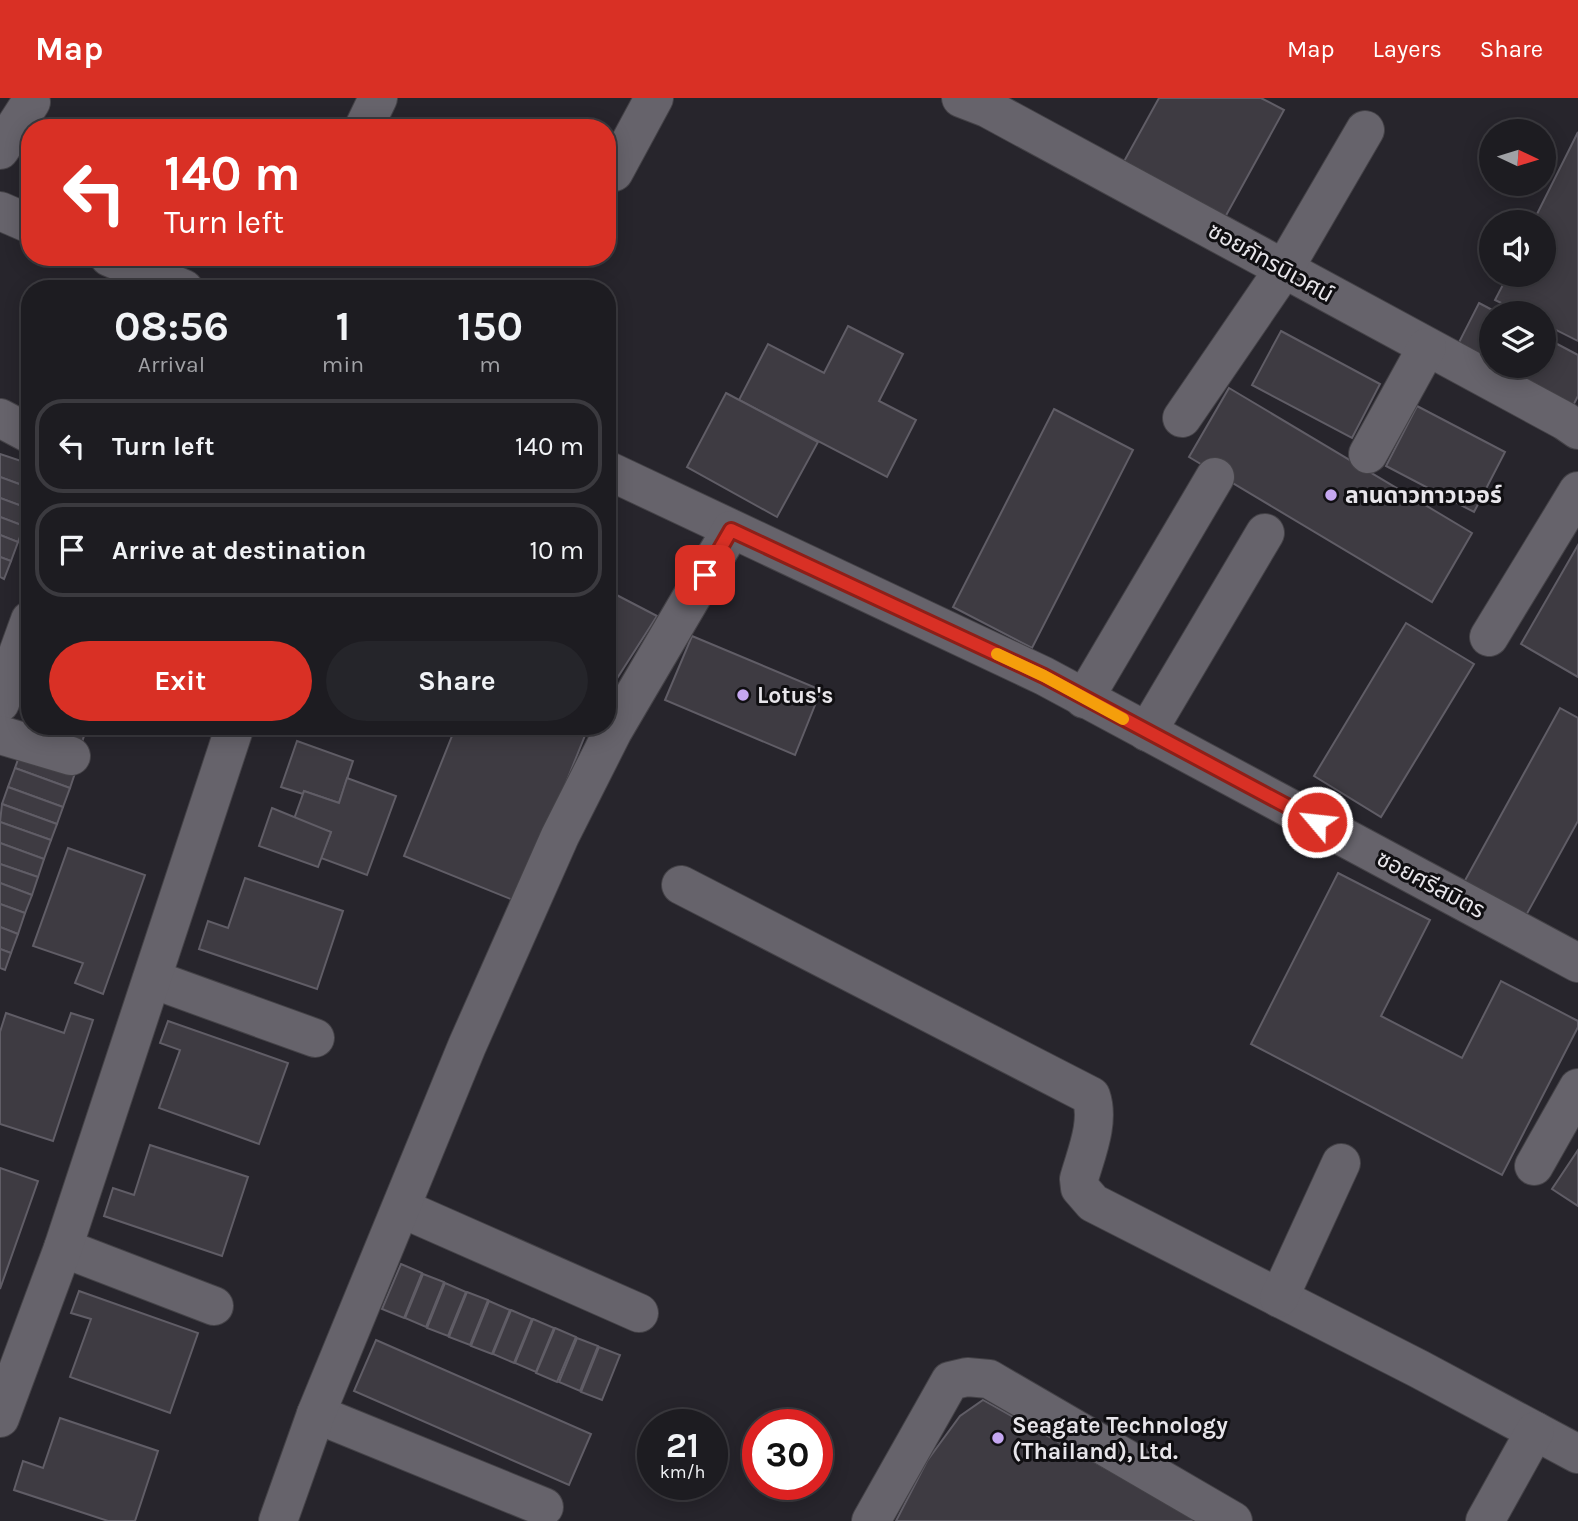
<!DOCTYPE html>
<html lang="en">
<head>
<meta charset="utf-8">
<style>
	:root { --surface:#1d1c21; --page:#25252a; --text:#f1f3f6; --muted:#a0a1a5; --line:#3b3a3f; --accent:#d93025 }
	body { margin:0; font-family:Karla,"Noto Sans Thai",sans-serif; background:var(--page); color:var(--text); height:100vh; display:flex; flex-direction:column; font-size:26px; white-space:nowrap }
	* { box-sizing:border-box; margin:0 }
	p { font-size:23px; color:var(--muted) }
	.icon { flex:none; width:38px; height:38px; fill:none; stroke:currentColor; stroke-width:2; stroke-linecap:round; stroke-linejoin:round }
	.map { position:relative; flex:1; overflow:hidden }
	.panel { position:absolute; left:21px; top:182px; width:595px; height:455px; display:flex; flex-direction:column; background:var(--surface); border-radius:28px; box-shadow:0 4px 18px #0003,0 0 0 2px var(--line) }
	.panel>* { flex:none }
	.guide { position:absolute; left:21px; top:21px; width:595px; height:147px; border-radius:28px; box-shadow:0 4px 18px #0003,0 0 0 2px var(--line); background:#d93025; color:#fff; overflow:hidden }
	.needle { width:46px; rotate:94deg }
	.controls { position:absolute; left:1479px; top:21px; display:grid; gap:14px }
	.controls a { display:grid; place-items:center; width:77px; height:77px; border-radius:50%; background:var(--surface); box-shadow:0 4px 18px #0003,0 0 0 2px var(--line); font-size:35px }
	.speed { position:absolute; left:637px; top:1311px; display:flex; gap:14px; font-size:35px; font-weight:700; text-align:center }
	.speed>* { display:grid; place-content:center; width:91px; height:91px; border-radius:50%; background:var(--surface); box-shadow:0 4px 18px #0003,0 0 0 2px var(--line); line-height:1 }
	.speed small { font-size:18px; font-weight:400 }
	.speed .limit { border:10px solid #d22; background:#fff; color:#111 }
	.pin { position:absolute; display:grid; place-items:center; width:60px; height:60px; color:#fff; margin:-30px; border-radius:14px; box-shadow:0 4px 10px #0006 }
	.me { position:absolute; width:77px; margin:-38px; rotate:298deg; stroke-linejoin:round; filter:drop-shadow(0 0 5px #0008) }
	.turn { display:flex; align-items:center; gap:24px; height:147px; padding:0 28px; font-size:32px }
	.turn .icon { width:91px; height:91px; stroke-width:2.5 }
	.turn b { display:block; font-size:49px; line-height:60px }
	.eta { display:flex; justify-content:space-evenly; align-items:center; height:119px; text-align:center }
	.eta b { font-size:42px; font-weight:700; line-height:49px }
	.action { display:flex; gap:14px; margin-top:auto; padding:14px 28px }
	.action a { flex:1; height:80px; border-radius:42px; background:var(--accent); color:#fff; font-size:28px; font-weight:700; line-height:80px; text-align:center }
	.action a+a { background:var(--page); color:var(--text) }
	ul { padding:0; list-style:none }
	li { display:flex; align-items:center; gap:21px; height:94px; margin:0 14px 10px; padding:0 14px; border:4px solid var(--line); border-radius:28px }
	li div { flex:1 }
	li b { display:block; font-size:26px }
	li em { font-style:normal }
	header { display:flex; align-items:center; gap:42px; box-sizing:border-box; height:98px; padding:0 35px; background:var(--accent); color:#fff }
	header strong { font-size:33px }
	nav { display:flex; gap:38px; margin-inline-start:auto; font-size:24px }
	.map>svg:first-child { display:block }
	.building { fill:#3e3b42; stroke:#605d66; stroke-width:2 }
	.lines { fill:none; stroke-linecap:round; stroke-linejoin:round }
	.minor-casing { stroke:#444247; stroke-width:40 }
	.minor { stroke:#66636b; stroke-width:38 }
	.route-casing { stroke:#8d1f18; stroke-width:18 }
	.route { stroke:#d93025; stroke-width:12 }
	.slow { stroke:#f59e0b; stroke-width:12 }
	.poi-dot { fill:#c5a7f1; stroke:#100f12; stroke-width:2.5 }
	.labels { text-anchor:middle; stroke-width:6; stroke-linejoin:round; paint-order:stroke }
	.street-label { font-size:23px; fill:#e7e5ea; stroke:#100f12 }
	.poi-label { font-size:23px; font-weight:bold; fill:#e7e5ea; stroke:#100f12; text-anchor:start }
</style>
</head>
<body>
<header>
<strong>Map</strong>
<nav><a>Map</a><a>Layers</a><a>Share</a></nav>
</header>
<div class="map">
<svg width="1578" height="1423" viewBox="0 0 1578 1423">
	<rect width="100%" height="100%" fill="#27252c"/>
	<g class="building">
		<polygon points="1159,0 1261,0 1284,12 1223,123 1122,67"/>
		<polygon points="1578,34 1578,243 1544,226 1544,215 1522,215 1495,202 1508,177 1544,177 1544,124 1533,124"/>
		<polygon points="1479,205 1498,215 1491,215 1491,268 1544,268 1544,239 1578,257 1578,298 1565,323 1450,262"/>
		<polygon points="848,228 903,256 879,303 916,322 887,379 739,302 768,246 824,275"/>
		<polygon points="1281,233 1380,286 1352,340 1252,287"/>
		<polygon points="1229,290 1472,435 1432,504 1189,359"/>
		<polygon points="726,295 818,344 777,419 687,369"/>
		<polygon points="1417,308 1505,354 1474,414 1386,368"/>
		<polygon points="1054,311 1133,352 1032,550 953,509"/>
		<polygon points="0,356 30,366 30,390 0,379"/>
		<polygon points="0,379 30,390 30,411 0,400"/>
		<polygon points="0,400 30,411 24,428 0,419"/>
		<polygon points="0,419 24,428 18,444 0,437"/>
		<polygon points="0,437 18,444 11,463 0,459"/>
		<polygon points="1578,447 1578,579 1521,546"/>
		<polygon points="0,459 11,463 4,481 0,479"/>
		<polygon points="607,492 657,518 607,596"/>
		<polygon points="1406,525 1474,566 1381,719 1314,678"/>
		<polygon points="692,538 821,592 795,657 665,602"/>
		<polygon points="1560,610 1578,620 1578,723 1524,821 1463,786"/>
		<polygon points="30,618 30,628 65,628 85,635 79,653 24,633"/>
		<polygon points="65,628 87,628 85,635"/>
		<polygon points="456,628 588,630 518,804 404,758"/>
		<polygon points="297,643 353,663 339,705 304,693 303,696 281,689"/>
		<polygon points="22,650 77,669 70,690 15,670"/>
		<polygon points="15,670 70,690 63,709 8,689"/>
		<polygon points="347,680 396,698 367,777 321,760 331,734 294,721 304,693 339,705"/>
		<polygon points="8,689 63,709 57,726 2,706"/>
		<polygon points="2,706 57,726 51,742 0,724"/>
		<polygon points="272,710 331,734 318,769 259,748"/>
		<polygon points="0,724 51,742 44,761 0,745"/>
		<polygon points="0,745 44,761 38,779 0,766"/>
		<polygon points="68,750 145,777 103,896 75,885 83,865 33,848"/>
		<polygon points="0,766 38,779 32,797 0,785"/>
		<polygon points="1338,775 1430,822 1381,918 1462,960 1501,883 1578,923 1578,929 1502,1077 1251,946"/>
		<polygon points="245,780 343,813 317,891 199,851 208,823 228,830"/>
		<polygon points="0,785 32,797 25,815 0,806"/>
		<polygon points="0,806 25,815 18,836 0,829"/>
		<polygon points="0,829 18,836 11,855 0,851"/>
		<polygon points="0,851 11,855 5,872 0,870"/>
		<polygon points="6,915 64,935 71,915 93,922 53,1043 0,1026 0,934"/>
		<polygon points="168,923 288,965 259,1046 159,1010 180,952 160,945"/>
		<polygon points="150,1047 248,1079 222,1158 104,1118 113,1090 134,1097"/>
		<polygon points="1578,1052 1578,1108 1552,1091"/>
		<polygon points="0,1070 38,1083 0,1191"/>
		<polygon points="401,1166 422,1175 404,1220 382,1211"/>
		<polygon points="423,1176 444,1184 426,1229 405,1220"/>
		<polygon points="445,1185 466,1194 448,1238 427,1230"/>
		<polygon points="79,1193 198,1235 170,1315 70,1279 91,1221 71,1215"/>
		<polygon points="467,1194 488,1202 470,1247 449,1239"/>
		<polygon points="489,1203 510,1212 492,1256 471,1248"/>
		<polygon points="511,1212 532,1221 514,1265 493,1256"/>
		<polygon points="533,1221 554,1230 536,1274 515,1265"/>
		<polygon points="555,1230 576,1239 557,1284 536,1275"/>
		<polygon points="577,1240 598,1248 580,1293 559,1284"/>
		<polygon points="376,1242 591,1336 569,1387 354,1293"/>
		<polygon points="599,1249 620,1257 602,1302 581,1294"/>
		<polygon points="983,1302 1200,1423 896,1423 927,1363 960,1318"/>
		<polygon points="60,1320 158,1353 135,1423 108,1423 14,1392 23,1363 43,1370"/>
	</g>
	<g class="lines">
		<defs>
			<g id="minor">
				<polyline points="961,0 987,10 1565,323 1578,332"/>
				<polyline points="364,29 378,0"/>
				<polyline points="0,52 31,4"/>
				<polyline points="614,74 654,0"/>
				<polyline points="0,113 30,126"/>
				<polyline points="109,159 184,191"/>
				<polyline points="0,320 30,336"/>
				<polyline points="1182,320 1284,171 1365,32"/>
				<polyline points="1368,356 1427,249"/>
				<polyline points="607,372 1044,578 1578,865"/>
				<polyline points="1489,539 1578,393"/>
				<polyline points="1084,601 1215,379"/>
				<polyline points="0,605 30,522"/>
				<polyline points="1147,634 1265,435"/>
				<polyline points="0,637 71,658"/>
				<path d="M681,787l410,211c9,26 -5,58 -12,83l1,9 13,15 326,166 159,85"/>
				<polyline points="152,881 315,940"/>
				<polyline points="1534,1068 1578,990"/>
				<polyline points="401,1110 639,1215"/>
				<polyline points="63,1150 214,1208"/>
				<polyline points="1279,1200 1341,1065"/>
				<polyline points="316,1316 544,1409"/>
				<polyline points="0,1320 63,1150 235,628"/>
				<polyline points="278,1423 316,1316 467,948 560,738 613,633 731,432"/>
				<polyline points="871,1423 950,1283 967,1279 989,1281 1233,1423"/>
				<polyline points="1485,1423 1535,1333"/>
			</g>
		</defs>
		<use href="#minor" class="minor-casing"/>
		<use href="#minor" class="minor"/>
	</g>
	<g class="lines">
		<defs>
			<polyline id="route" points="705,477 731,432 1044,578 1317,724"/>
		</defs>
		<use href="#route" class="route-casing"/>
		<use href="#route" class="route"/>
		<polyline class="slow" points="997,556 1044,578 1123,621"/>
	</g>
	<g class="poi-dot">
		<circle cx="1331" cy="397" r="7"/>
		<circle cx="743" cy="597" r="7"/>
		<circle cx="998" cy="1340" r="7"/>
	</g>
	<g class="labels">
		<g class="street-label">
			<text transform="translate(1271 164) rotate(29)" y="8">ซอยภัทรนิเวศน์</text>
			<text transform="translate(1431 786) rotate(28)" y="8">ซอยศรีสมิตร</text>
		</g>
		<g class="poi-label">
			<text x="1345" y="405">ลานดาวทาวเวอร์</text>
			<text x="757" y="605">Lotus's</text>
			<text x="1012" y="1335">Seagate Technology<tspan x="1012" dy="26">(Thailand), Ltd.</tspan></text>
		</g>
	</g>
</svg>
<div class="controls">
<a><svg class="needle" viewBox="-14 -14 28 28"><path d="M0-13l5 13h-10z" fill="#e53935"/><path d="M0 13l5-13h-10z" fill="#a0a1a5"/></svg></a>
<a><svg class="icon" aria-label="sound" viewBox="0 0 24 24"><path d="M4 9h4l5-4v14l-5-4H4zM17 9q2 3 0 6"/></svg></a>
<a><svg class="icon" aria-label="layers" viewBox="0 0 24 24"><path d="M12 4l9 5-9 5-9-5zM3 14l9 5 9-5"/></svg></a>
</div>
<div class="speed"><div>21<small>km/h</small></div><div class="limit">30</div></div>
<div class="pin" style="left:705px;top:477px;background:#d93025"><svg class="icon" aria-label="arrive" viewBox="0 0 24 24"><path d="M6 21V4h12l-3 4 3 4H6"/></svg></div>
<svg class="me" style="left:1317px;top:724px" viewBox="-20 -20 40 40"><circle r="17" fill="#d93025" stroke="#fff" stroke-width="3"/><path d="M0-11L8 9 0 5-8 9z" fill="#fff"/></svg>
<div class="guide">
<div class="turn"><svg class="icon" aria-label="left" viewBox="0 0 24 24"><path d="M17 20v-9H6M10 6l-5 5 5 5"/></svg><div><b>140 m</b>Turn left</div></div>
</div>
<section class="panel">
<div class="eta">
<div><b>08:56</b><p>Arrival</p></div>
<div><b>1</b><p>min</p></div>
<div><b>150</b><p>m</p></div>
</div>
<ul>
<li><svg class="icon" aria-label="left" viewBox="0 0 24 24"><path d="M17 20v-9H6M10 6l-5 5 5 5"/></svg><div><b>Turn left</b></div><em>140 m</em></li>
<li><svg class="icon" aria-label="arrive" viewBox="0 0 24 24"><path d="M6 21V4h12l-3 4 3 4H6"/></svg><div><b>Arrive at destination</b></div><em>10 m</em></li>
</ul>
<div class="action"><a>Exit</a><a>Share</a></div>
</section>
</div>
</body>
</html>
